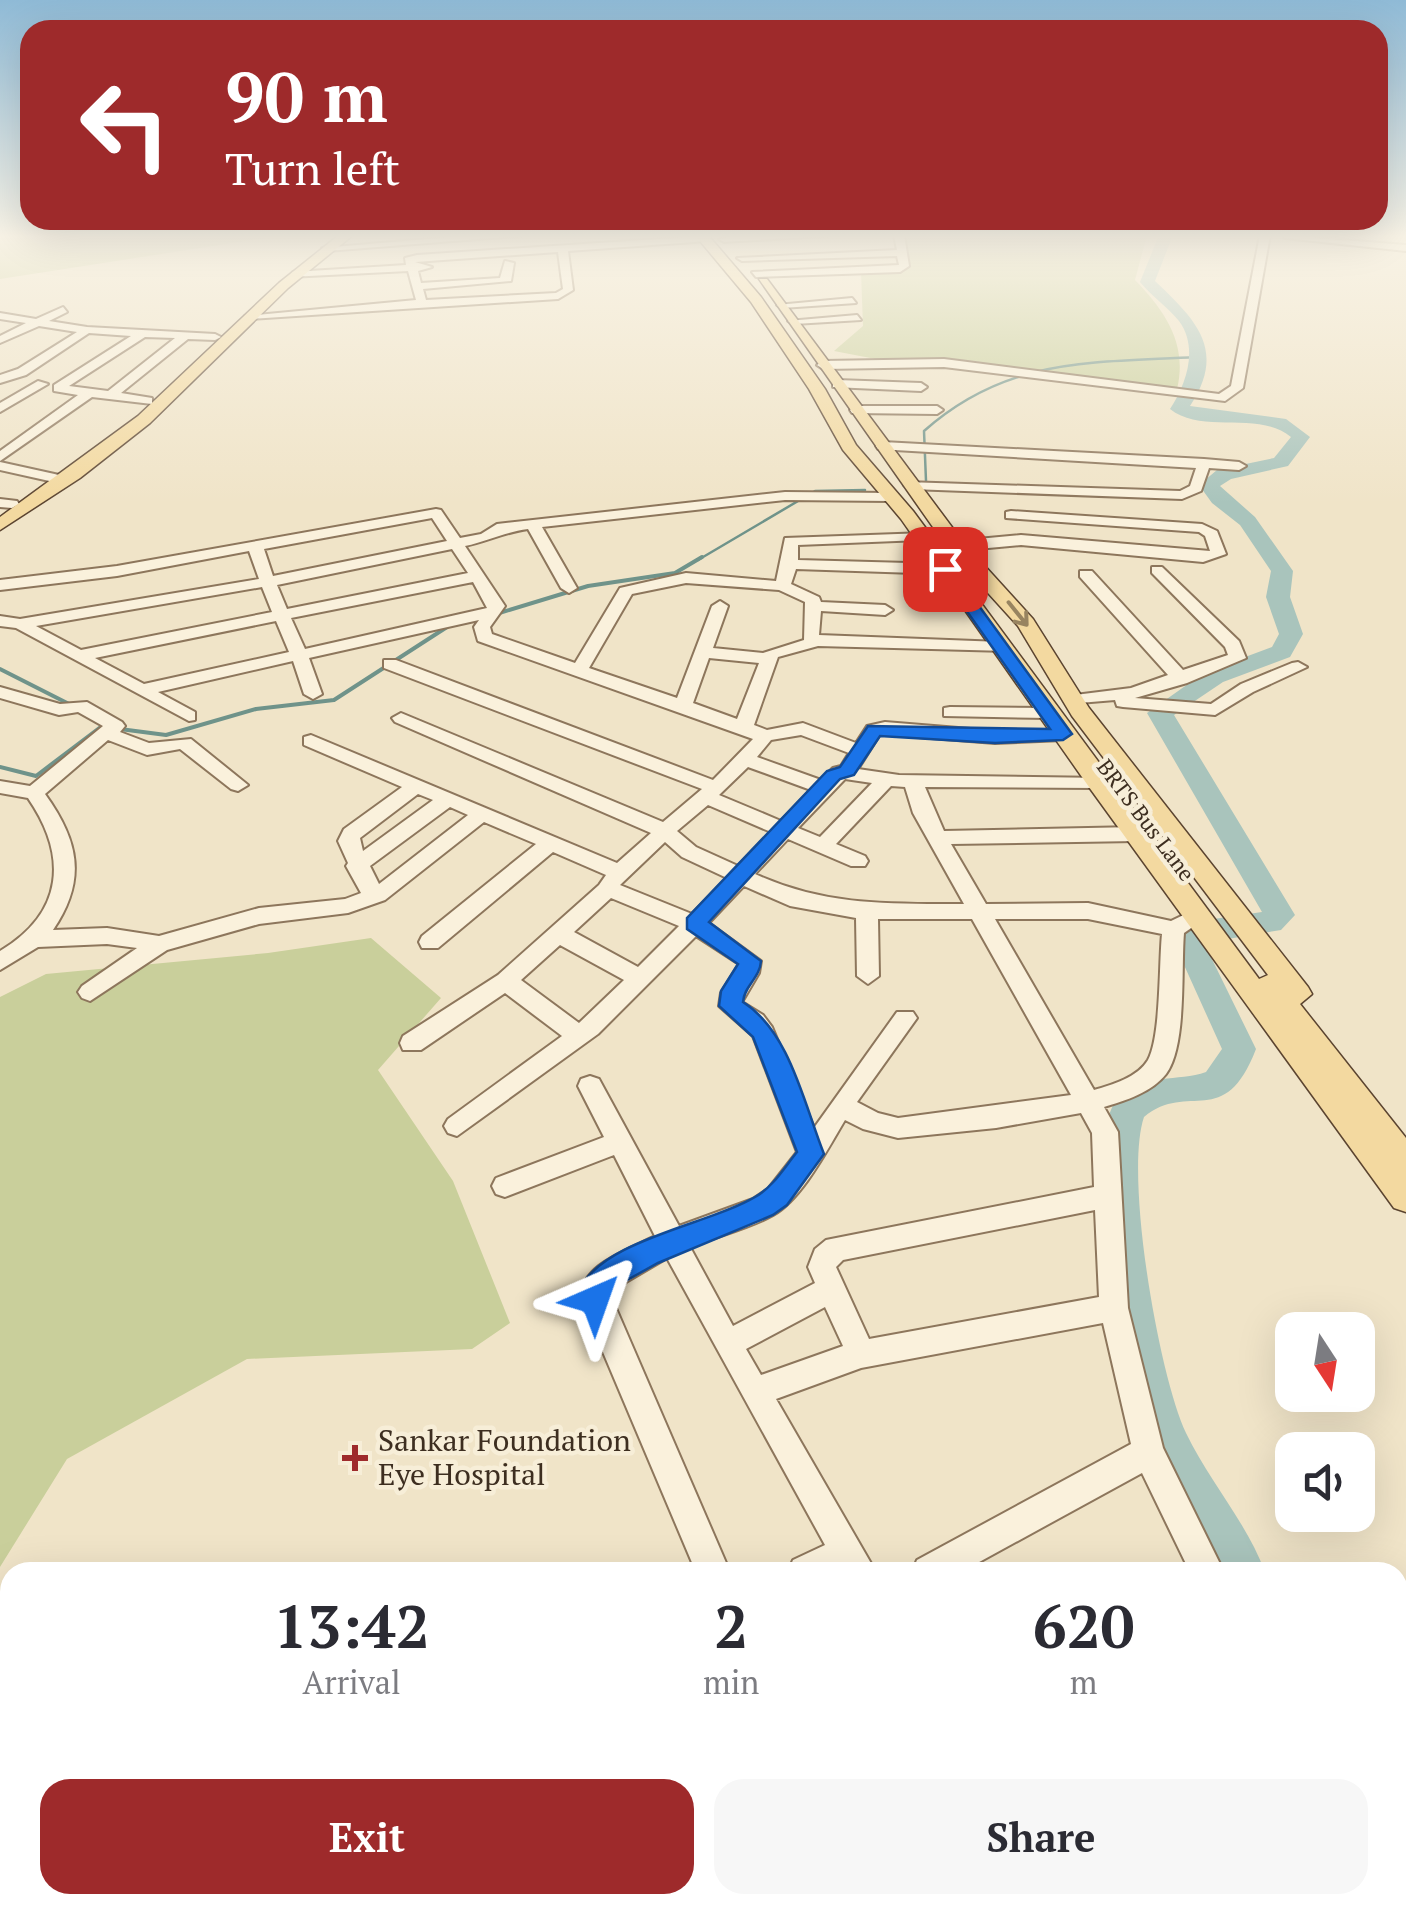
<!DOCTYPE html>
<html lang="en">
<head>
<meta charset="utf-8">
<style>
	:root { --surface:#fff; --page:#f7f7f7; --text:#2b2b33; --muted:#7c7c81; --accent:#9e2a2b }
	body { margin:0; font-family:"PT Serif",serif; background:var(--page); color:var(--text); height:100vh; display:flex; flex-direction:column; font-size:38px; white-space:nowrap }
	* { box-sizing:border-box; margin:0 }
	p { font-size:32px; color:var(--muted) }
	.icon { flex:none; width:55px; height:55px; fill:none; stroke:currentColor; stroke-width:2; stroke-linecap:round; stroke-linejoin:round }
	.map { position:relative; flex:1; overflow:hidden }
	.side { position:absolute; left:0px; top:1562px; width:1408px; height:352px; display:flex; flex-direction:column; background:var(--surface); border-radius:30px 30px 0 0; box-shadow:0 10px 40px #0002 }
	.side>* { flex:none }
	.hud { position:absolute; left:20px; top:20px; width:1368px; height:210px; border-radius:30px; box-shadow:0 10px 40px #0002; background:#9e2a2b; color:#fff; overflow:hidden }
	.needle { width:65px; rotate:168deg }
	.tools { position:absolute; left:1275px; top:1312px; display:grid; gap:20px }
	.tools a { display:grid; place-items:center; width:100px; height:100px; border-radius:20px; background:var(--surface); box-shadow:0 10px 40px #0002; font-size:50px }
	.pin { position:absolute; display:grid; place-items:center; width:85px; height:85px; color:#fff; margin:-42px; border-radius:20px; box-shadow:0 5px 15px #0006 }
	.me { position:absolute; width:110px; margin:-55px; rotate:43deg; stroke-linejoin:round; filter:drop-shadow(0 0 8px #0008) }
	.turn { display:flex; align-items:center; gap:35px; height:210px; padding:0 40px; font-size:45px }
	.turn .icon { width:130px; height:130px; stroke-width:2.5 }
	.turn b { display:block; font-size:70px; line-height:85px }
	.eta { display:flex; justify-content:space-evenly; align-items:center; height:170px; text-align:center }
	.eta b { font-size:60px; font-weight:600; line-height:70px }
	.action { display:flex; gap:20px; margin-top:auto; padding:20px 40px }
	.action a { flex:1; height:115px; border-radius:30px; background:var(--accent); color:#fff; font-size:40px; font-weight:600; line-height:115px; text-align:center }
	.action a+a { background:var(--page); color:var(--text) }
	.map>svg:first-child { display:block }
	.green { fill:#c9cf9b }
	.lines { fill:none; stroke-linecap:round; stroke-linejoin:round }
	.stream-far1 { stroke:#6f938a; stroke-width:2.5 }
	.stream { stroke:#6f938a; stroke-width:4 }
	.river { fill:#a9c4bc; fill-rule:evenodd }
	.minor-casing { stroke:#8d765c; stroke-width:4 }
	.major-casing { stroke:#5b4430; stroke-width:3 }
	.minor { fill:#faf1dc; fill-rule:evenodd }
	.major { fill:#f3d9a0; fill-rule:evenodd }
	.oneway { stroke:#988460 }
	.route { fill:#1a73e8; stroke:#114b97; stroke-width:2.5 }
	.poi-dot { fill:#9e2a2b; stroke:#f7eed8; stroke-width:4 }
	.labels { text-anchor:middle; stroke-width:9; stroke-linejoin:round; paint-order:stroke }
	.far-street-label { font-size:22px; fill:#3d2e20; stroke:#f7eed8 }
	.near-poi-label { font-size:30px; fill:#3d2e20; stroke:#f7eed8; text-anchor:start }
</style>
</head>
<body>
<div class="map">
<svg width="1406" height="1914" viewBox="0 0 1406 1914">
	<rect width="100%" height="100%" fill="#f0e4c8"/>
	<g class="green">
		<polygon points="0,235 284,235 0,279"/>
		<path d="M903,235h244l-12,45c30,31 53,64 42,109l-223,-29 -68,1 -52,-10 29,-25 -2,-54 46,-3z"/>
		<polygon points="371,938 441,998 378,1070 453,1181 510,1323 472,1349 247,1359 67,1459 0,1567 0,997 46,974 268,953"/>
	</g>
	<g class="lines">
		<g class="stream-far1">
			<path d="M926,481l-2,-50c83,-74 167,-68 272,-74"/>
			<polyline points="698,560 815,491 865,490"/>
		</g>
		<g class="stream">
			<polyline points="496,614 588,586 675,573 702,557"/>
			<polyline points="0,669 73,706"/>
			<polyline points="120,729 166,735 256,709 334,700 447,627"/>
			<polyline points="0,767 36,776 102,726 109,727"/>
		</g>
		<g class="river">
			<path d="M1159,235h14l-18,46c41,39 72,69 35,125l96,13 24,18 -22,29 -57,13 -11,7 35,31 38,54 -3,26 13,37 -13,23 -67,25 -49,33 121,200 -14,15 -77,13 52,106c-32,83 -67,31 -112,68 -20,59 15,259 42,316 23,48 61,90 79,139h-51c-27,-46 -55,-91 -74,-141 -21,-55 -63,-295 -20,-335 24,-23 58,-14 86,-24l16,-23 -52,-115 5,-8 11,-3 76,-11 -115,-199 58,-41 67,-25 7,-13 -13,-37 5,-26 -31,-46 -28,-22 -13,-18 18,-15 57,-12 17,-21c-33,-27 -88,-2 -121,-28 16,-24 29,-61 9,-88 -11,-14 -28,-25 -39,-39z"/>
			<polygon points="1398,1865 1406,1868 1406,1914 1378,1914 1375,1905 1398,1905"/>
		</g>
		<defs>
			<g id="minor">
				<polygon points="475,235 529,235 327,251 322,248"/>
				<polygon points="743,235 838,235 724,242 719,239"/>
				<polygon points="894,235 904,235 909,266 900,272 756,277 752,272 899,265 897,256 742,261 737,258 897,250"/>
				<polygon points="1260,235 1270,235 1243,388 1225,401 944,367 823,369 817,365 823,361 944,359 1219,394 1231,386"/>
				<polygon points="1281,235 1406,245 1406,251 1285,238"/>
				<path d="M705,236l3,5 -140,10 5,39 -15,9 -308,20 -5,-3 171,-16 -8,-29 -119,6 4,-5 113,-7 -1,-7 12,-3zM558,252l5,37 -7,4 -130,7 -3,-11 88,-8 3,-18 -9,-2 -5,17 -79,5 -3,-12 14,-4 -17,-5z"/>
				<polygon points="852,298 856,303 782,308 777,305"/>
				<path d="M63,307l4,5 -18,9 38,6 128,7 6,3 -6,3 -27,-1 -67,54 31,5v6l-60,-7 -92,64v-10l78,-56 -24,-4v-6l77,-49 -42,-3 -63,42 -26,8v-8l18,-6 59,-37 -38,-6 -39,17v-7l26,-13 -26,-4v-6l36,6zM145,337l30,1 -67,53 -39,-5z"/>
				<polygon points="857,315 861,320 794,324 788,321"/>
				<polygon points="837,380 921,383 927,387 921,391 833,387 833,381"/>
				<polygon points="38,381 48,384 0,412 0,403"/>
				<polygon points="856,406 937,406 943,410 937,414 852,413 850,410"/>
				<polygon points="883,442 1204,459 1239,462 1246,466 1239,470 1209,468 1201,491 1182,499 911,489 904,485 906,482 1180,491 1190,486 1196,468 878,449 876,446"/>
				<polygon points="0,462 59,475 61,478 54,482 0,470"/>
				<path d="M785,492l106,1 7,4 -7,4 -106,-1 -243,27 35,61 -8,5 -8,-5 -33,-59c-23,3 -40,12 -63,17l40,60 -15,21 2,7 83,29 45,-75 66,-15 90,8 9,-43 141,-5v6l-5,1 -123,5v15l147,4 8,5 -8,5 -149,-5 -5,15 28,13 2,5 64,3 8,5 -8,5 -64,-4 -2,24 182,7 8,5 -2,4 -189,-5 -40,11 -24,68 13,5 36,-7 53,20 11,-17 18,-4 110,9 75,-1 2,4 -9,6 -68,3 -115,-9 -22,35 41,6 205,3 3,4 -3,4 -7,2 -172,-1 19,44 192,-4 10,7 -10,7 -185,3 35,60 102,-1 83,18 25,-12 11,8 -23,16c-3,35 3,113 -18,141 -14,18 -41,27 -62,33l14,25 10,176 35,140 61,124h-34l-48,-99 -181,99h-49l5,-12 214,-116 -28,-121 -242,45 -85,31 100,173h-88l5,-12 32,-15 -158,-287 -58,34 121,280h-34l-115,-272c-3,-35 48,-50 74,-64l-41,-81 -109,42 -9,-3 -4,-8 4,-8 108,-41 -26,-51 3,-7 9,-3 9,3 80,147 74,-27 15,-10 29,-37 -44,-116 -34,-30 2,-13 18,-29 -43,-28 -98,98 -141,102 -9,-3 -4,-7 4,-7 114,-83 -57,-43 -84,57h-18l-3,-7 3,-7 95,-61 101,-90 7,-10 -53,-23 -115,96h-16l-3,-6 3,-6 114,-92 -52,-22 -99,78 -37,13 -89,11 -92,26 -77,51 -8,-3 -4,-6 4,-6 55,-38 -30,-4 -69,3 -38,23v-19c64,-38 68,-95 28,-153l-28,-5v-12l30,5 73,-60 -25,-14 -19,3 -59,-17v-11l60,17 27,-2 35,20 3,4 -5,6 29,11 42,-4 57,46 -10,6 -7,-2 -51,-40 -33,6 -39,-15 -63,54c34,47 42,86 8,136l54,-2 52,8 100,-28 86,-9 16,-6 -15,-27 2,-3 -10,-22 6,-12 58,-42 -98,-42v-8l7,-2 306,128 34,-30 -256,-111 -3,-4 9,-5 262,109 39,-33 -318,-121v-8h12l317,120 40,-41 -275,-98 -4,-14 5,-7 -170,38 13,36 -9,5 -9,-5 -11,-33 -135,31 37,20v8l-6,1 -173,-93 -16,-2v-10l20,3 239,-40 -10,-28 -132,25 -117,14v-10l117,-14 319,-57 5,1 19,28 21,-4 16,-10zM432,518l15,23 -174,35 -9,-27zM452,549l16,24 -181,36 -10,-24zM473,582l14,26 -182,41 -14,-31zM686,583l93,7 26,12 -1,38 -41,13 -50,-5 15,-42 -8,-5 -8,5 -35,92 -88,-30 43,-74zM262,587l10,25 -191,38 -45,-24zM276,621l13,31 -145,32 -49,-26zM709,658l50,5 -22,56 -44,-16zM801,735l48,18 -8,13 -8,2 -12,12 -64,-23 14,-17zM748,767l63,23 -30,31 -62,-26zM845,779l27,4 -52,54 -22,-9zM891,786l14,1 8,26 51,91c-76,0 -139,2 -209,-30l33,-35 63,27h14l3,-5 -3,-5 -29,-12zM418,794l15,6 -70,51 -3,-13zM708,805l63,27 -33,34 -42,-19 -19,-16zM450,807l18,8 -89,69 -9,-18zM665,842l17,15 45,21 -35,36 -72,-29zM744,886l46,20 66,12 1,58 11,8 11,-8 -1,-57h94l99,176 -173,23 -20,-5 -21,-11 60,-84 -4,-6h-16l-83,116 -42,-101 -9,-12 -21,-13 17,-29 2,-12 -52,-38zM611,898l68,28 -41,41 -64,-35zM995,919h93l74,15c-3,30 -1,102 -14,126 -10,17 -36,25 -54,30zM560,945l64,35 -45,43 -58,-43zM1081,1113l11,20 2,54 -268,53 -11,9 -7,18 7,16 -82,43 -43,-79c27,-11 58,-18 83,-32 29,-16 55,-67 72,-95l18,9 35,9 98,-10zM1095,1210l4,87 -230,42 -33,-72 7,-7zM825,1307l18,39 -82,29 -15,-26z"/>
				<polygon points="0,499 17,501 19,504 12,508 0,507"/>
				<polygon points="1011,511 1202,524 1217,531 1226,554 1203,562 1021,545 956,551 948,546 956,541 1021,535 1210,551 1205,536 1199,532 1006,518 1006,512"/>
				<polygon points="1152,567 1162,567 1239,641 1246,658 1187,683 1135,698 1211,704 1241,684 1292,663 1298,662 1307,667 1253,692 1215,715 1123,707 1117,706 1115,700 1067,704 1067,696 1131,688 1168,675 1080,577 1080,571 1092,571 1183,670 1228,655 1225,647 1152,573"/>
				<polygon points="950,707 1048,708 1057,713 1048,718 944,716 944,708"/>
				<polygon points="1338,1905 1379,1905 1375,1914 1334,1914"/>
			</g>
			<g id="major">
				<polygon points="339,235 353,235 288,288 150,423 80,478 0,530 0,517 138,416 279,283"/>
				<polygon points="695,235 708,235 761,297 825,389 856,445 913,511 1259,979 1268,975 1072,716 1018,626 949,550 759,279 767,279 963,542 1033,619 1089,708 1308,987 1312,994 1300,1004 1406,1138 1406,1212 1394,1208 1089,787 901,519 843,450 809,389 751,302"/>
			</g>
		</defs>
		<use href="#minor" class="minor-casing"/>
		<use href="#major" class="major-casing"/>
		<use href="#minor" class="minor"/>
		<use href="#major" class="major"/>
	</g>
	<defs><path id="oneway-shaft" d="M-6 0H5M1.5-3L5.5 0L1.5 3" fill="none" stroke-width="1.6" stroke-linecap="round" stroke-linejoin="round" transform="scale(2.5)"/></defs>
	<use class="oneway" href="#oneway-shaft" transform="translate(1018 614) rotate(51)"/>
	<linearGradient id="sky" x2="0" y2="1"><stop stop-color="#8fbad6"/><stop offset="0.47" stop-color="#f8f3e6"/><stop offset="1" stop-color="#f8f3e6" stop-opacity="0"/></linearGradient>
	<rect width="1406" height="503" fill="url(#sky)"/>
	<path class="route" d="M945,564l5,2 122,168 -9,6 -68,3 -115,-7 -26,39 -14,4 -131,143 52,39c-1,17 -17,25 -18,41 47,30 61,102 81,152l-37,51 -14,10 -115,48 -47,26 -6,20 -10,4 -10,-4 -5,-20c22,-49 130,-65 175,-92 18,-10 29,-29 42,-45l-44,-115 -34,-31 2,-15 17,-27 -51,-35v-11l140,-147 13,-4 28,-41 182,3 -113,-160z"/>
	<path class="poi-dot" d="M350 1443h10v10h10v10h-10v10h-10v-10h-10v-10h10z"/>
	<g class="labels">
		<g class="far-street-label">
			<text transform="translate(1146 820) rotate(53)" y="8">BRTS Bus Lane</text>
		</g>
		<g class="near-poi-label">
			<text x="378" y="1451">Sankar Foundation<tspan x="378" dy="34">Eye Hospital</tspan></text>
		</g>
	</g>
</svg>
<div class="tools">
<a><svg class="needle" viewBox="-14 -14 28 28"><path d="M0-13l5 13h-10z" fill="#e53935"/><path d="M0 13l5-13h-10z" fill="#7c7c81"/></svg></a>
<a><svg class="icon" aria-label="sound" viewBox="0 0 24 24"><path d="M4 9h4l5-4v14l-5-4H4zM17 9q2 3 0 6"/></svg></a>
</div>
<div class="pin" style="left:945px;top:569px;background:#d93025"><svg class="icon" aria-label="arrive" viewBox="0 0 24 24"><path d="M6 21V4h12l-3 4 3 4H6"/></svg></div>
<svg class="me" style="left:595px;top:1300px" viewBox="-20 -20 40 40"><path d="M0-17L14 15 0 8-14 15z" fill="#1a73e8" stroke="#fff" stroke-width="4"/></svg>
<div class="hud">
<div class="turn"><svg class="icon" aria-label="left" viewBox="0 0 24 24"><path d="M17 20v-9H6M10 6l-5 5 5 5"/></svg><div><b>90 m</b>Turn left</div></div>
</div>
<section class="side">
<div class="eta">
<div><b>13:42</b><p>Arrival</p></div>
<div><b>2</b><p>min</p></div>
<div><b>620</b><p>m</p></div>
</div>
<div class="action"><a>Exit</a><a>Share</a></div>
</section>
</div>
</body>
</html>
